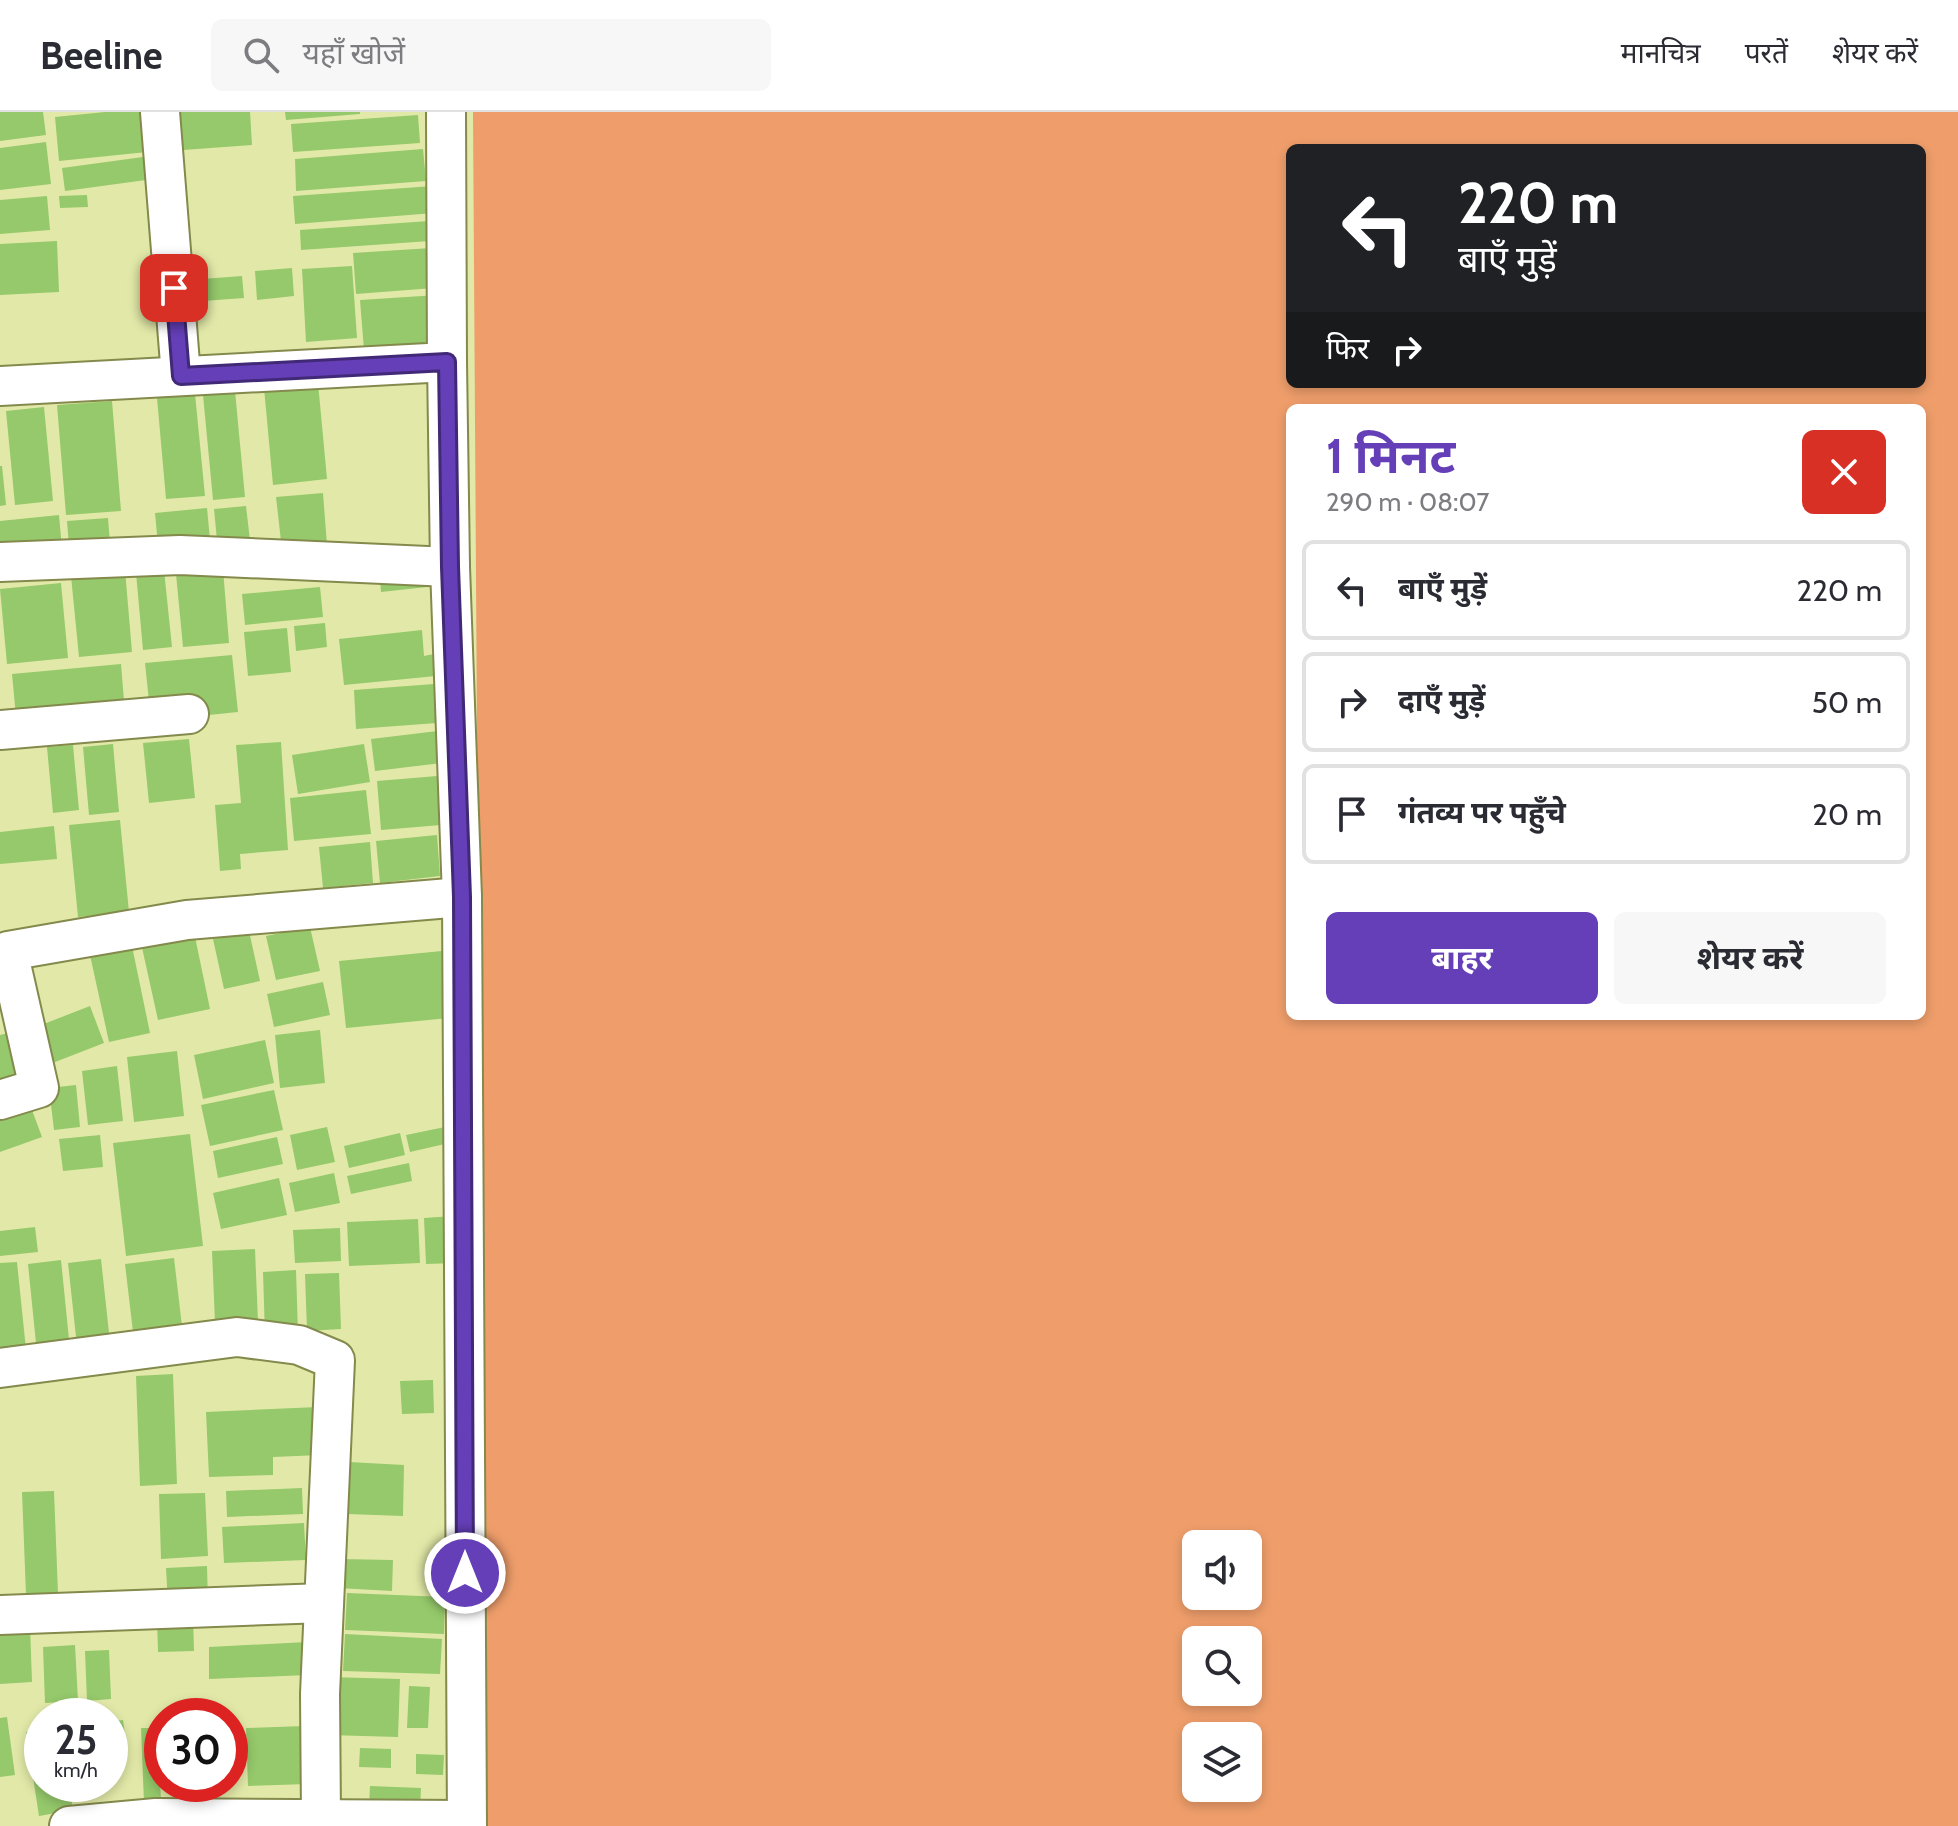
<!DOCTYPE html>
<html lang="hi">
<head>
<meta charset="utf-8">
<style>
	:root { --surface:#fff; --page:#f7f7f7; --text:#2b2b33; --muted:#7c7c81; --line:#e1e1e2; --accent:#643fb7 }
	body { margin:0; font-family:Cabin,"Noto Sans Devanagari",sans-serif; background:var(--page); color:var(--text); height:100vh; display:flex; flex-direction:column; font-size:30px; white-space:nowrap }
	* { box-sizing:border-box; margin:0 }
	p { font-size:26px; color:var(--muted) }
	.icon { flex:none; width:44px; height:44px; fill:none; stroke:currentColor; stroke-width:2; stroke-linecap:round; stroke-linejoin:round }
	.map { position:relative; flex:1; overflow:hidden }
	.sheet { position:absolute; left:1286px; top:292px; width:640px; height:616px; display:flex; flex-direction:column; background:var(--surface); border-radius:12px; box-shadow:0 4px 12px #0003 }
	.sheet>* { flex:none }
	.hud { position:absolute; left:1286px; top:32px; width:640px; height:244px; border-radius:12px; box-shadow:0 4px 12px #0003; background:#202124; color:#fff; overflow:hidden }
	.fabs { position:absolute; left:1182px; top:1418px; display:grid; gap:16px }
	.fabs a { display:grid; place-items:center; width:80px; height:80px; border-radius:12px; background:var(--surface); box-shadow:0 4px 12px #0003; font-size:40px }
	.speed { position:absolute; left:24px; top:1586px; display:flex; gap:16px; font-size:40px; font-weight:700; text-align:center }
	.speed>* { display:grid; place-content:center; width:104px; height:104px; border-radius:50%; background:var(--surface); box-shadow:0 4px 12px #0003; line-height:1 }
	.speed small { font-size:20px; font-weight:400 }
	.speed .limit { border:12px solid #d22; background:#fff; color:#111 }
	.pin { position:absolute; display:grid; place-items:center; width:68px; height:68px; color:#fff; margin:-34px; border-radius:16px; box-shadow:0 4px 12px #0006 }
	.me { position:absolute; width:88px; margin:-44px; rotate:0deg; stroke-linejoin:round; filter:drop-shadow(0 0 6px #0008) }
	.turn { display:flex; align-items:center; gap:28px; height:168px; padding:0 40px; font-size:36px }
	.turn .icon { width:104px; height:104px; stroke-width:2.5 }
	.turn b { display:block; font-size:56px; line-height:68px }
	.then { display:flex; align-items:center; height:76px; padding:0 40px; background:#0003; gap:16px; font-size:30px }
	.round { display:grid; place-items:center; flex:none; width:84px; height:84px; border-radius:12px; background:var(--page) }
	.summary { display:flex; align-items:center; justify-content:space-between; height:136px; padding:0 40px }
	h1 { font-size:48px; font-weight:700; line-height:60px; color:var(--accent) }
	.action { display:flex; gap:16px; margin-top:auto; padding:16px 40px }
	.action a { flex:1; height:92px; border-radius:12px; background:var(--accent); color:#fff; font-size:32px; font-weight:700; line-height:92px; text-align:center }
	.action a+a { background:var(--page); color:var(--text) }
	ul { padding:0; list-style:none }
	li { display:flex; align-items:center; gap:24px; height:100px; margin:0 16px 12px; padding:0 24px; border:4px solid var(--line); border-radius:12px }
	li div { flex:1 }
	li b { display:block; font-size:30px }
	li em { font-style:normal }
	header { display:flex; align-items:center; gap:48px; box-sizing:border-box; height:112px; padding:0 40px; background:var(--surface); border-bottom:2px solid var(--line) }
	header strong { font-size:38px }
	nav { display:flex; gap:44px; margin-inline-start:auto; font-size:28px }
	.search { width:560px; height:72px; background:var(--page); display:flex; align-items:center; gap:20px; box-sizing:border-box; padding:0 28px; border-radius:12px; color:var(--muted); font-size:30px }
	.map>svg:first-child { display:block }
	.green { fill:#ef9e6b; fill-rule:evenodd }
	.building { fill:#95c96b }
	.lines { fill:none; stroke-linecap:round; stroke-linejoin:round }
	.minor-casing { stroke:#84894c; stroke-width:42 }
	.minor { stroke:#fff; stroke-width:38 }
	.route-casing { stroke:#412977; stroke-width:20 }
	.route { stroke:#643fb7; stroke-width:14 }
</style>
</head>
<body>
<header>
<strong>Beeline</strong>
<div class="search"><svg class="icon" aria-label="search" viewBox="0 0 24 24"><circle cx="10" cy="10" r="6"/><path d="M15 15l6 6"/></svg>यहाँ खोजें</div>
<nav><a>मानचित्र</a><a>परतें</a><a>शेयर करें</a></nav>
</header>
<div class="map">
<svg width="1958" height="1714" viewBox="0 0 1958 1714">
	<rect width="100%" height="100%" fill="#e2e9a8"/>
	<path class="green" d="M473,0h1485v1714h-1474zM1290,36h632v236h-632zM1290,296h632v608h-632zM1196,1432h52v52h-52zM1196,1528h52v52h-52zM1196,1624h52v52h-52z"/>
	<g class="building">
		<polygon points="0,0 43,0 46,23 0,29"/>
		<polygon points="105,0 143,0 147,40 59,49 55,5"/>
		<polygon points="180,0 250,0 252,33 183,38"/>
		<polygon points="285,0 360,0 360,2 286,8"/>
		<polygon points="418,3 420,31 293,40 291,12"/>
		<polygon points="46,30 51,72 0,78 0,36"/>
		<polygon points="423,37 426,69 296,79 295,47"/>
		<polygon points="143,45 146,68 65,79 62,56"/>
		<polygon points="433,74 434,101 295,112 293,84"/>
		<polygon points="87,83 88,95 60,96 59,84"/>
		<polygon points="47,84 50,118 0,122 0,88"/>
		<polygon points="429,109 430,129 301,138 300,118"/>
		<polygon points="57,129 59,180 0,183 0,132"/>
		<polygon points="431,136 434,176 356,182 353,141"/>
		<polygon points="352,154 357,226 306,230 302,157"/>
		<polygon points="292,156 294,184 257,188 255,159"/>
		<polygon points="242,164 244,186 203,189 202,167"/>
		<polygon points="438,183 441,232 364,238 360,188"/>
		<polygon points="318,271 327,367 273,373 264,276"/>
		<polygon points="235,279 245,385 213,388 203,283"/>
		<polygon points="195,282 205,384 166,387 157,286"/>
		<polygon points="112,289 121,399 66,403 57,293"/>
		<polygon points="44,295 53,389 15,393 6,299"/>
		<polygon points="0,354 2,354 6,393 0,394"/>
		<polygon points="323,381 327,433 282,438 276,385"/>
		<polygon points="246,394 252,446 219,449 214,397"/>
		<polygon points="207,396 211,438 159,443 155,401"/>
		<polygon points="59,403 63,448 0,454 0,409"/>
		<polygon points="108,406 111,443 70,447 67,409"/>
		<polygon points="424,440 427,475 381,480 378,444"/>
		<polygon points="223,457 229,531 183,535 176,462"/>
		<polygon points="125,458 132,540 79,545 71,464"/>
		<polygon points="164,458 172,535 143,538 136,461"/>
		<polygon points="61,471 68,546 7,552 0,477"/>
		<polygon points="320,475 323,505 245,513 242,482"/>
		<polygon points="325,511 327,535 296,539 294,514"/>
		<polygon points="287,516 291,560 248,564 244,520"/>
		<polygon points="422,518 424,544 434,542 436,564 344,573 339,527"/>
		<polygon points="232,543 238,600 151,609 145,551"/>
		<polygon points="121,552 127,625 19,636 12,562"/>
		<polygon points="434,572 437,611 356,617 354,578"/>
		<polygon points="446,618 450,650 375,659 371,627"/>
		<polygon points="189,627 195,686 149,691 143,631"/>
		<polygon points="281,630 288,738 240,742 241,757 220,759 215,693 241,691 236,633"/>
		<polygon points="113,632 119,700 89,703 83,635"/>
		<polygon points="364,632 370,670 298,682 292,643"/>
		<polygon points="73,633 79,698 53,701 47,635"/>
		<polygon points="449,663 453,712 381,718 377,669"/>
		<polygon points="366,678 371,722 294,729 290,686"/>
		<polygon points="120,708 129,800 78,805 69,713"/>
		<polygon points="54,714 57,747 0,752 0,720"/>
		<polygon points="437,723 440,764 380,771 376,729"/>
		<polygon points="370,730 373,771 323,776 319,735"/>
		<polygon points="310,815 320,859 276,868 266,824"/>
		<polygon points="249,819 260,869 224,877 213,827"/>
		<polygon points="194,820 210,897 158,908 141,831"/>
		<polygon points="132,834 150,921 109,930 90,843"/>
		<polygon points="442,839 449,906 346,916 339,849"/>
		<polygon points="323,870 330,903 274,915 267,882"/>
		<polygon points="90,894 104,931 50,952 36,915"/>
		<polygon points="320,918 325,971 280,976 275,923"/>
		<polygon points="16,919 30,972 0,981 0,923"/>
		<polygon points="265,928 274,971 203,987 194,943"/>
		<polygon points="177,939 184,1004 134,1010 127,945"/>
		<polygon points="117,954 123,1009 88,1013 82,959"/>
		<polygon points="76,973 80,1015 54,1018 49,976"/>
		<polygon points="274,978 283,1018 210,1034 201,993"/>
		<polygon points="29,990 42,1025 0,1040 0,1000"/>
		<polygon points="327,1015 335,1050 297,1058 290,1023"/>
		<polygon points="445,1015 449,1031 410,1040 406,1023"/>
		<polygon points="400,1021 405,1043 349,1056 344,1034"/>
		<polygon points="190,1022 203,1134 126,1144 113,1031"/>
		<polygon points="100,1023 103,1055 63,1059 59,1027"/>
		<polygon points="277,1025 283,1052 218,1066 213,1039"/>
		<polygon points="409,1051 412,1069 351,1082 347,1064"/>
		<polygon points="334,1061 340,1091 295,1100 289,1071"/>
		<polygon points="279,1066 287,1103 221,1117 213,1081"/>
		<polygon points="453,1104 455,1151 426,1152 424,1106"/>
		<polygon points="418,1107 420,1151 349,1154 347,1110"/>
		<polygon points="35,1115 38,1140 0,1144 0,1119"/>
		<polygon points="340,1116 341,1149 295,1151 293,1118"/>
		<polygon points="255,1137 258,1210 215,1211 212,1139"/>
		<polygon points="174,1146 182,1214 133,1220 125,1152"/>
		<polygon points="101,1147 110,1230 77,1234 68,1151"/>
		<polygon points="61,1148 70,1237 37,1241 28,1152"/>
		<polygon points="17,1150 27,1247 0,1250 0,1151"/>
		<polygon points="296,1158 298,1221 265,1223 263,1160"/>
		<polygon points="339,1161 341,1217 307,1219 305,1162"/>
		<polygon points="173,1262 177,1372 140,1374 136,1264"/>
		<polygon points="433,1268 434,1301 402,1302 400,1269"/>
		<polygon points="318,1295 320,1343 273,1345 273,1363 209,1365 206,1300"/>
		<polygon points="349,1350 404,1353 403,1404 347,1402"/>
		<polygon points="302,1376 303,1402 227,1405 226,1379"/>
		<polygon points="54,1379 58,1481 26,1483 22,1380"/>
		<polygon points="205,1381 208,1444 161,1447 159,1382"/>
		<polygon points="304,1411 306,1448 224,1451 222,1415"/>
		<polygon points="339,1447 393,1448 392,1479 338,1476"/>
		<polygon points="207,1454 208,1490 168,1492 166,1456"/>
		<polygon points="347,1481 445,1485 444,1522 345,1518"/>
		<polygon points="193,1506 194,1539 158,1540 157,1508"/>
		<polygon points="30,1514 32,1570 0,1572 0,1515"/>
		<polygon points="345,1522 442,1527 440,1562 343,1559"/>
		<polygon points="307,1530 308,1563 209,1567 209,1535"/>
		<polygon points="75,1533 78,1589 45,1591 43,1535"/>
		<polygon points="109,1538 111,1587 87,1589 85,1539"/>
		<polygon points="330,1565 400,1567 398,1625 328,1623"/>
		<polygon points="409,1574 430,1575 428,1616 407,1616"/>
		<polygon points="7,1605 15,1663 0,1665 0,1606"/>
		<polygon points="123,1608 128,1642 110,1645 110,1610"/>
		<polygon points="305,1614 308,1672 248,1674 246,1616"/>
		<polygon points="141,1616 158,1616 161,1690 144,1691"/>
		<polygon points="42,1617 42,1672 69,1672 73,1698 39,1704 26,1620"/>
		<polygon points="360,1636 391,1637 391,1656 359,1655"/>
		<polygon points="416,1642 444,1643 443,1663 416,1662"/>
		<polygon points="370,1674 421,1676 420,1697 369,1695"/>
	</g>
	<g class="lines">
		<defs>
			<g id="minor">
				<polyline points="160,0 181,264"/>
				<polyline points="0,274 447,250 446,0"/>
				<polyline points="0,450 180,443 450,455 447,250"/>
				<polyline points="450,455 462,785 467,1714"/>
				<polyline points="0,618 189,602"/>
				<polyline points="0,988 39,976 8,839 187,808 462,785"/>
				<polyline points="0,1256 237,1225 299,1233 335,1248 320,1582 321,1705"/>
				<polyline points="0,1503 324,1491"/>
				<polyline points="69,1714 156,1706 466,1708"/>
			</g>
		</defs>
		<use href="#minor" class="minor-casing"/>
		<use href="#minor" class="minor"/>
	</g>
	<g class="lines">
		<defs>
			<polyline id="route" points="174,176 181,264 447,250 450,455 462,785 465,1461"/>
		</defs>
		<use href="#route" class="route-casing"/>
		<use href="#route" class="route"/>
	</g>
</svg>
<div class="fabs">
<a><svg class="icon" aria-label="sound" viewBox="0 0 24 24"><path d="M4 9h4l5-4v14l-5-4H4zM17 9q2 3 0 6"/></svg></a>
<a><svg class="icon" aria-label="search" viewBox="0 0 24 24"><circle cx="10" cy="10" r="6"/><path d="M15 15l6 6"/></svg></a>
<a><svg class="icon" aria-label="layers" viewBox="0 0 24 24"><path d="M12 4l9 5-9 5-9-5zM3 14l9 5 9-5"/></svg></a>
</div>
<div class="speed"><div>25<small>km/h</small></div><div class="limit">30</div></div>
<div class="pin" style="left:174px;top:176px;background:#d93025"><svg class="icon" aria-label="arrive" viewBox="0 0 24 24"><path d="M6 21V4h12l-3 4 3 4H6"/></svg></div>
<svg class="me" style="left:465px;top:1461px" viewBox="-20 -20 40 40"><circle r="17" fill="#643fb7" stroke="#fff" stroke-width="3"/><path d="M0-11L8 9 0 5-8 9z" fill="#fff"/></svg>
<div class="hud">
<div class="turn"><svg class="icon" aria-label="left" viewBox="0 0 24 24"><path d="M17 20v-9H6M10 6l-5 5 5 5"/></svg><div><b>220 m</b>बाएँ मुड़ें</div></div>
<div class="then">फिर<svg class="icon" aria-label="right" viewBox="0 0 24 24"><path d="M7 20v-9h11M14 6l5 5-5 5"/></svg></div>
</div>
<section class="sheet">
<div class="summary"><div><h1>1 मिनट</h1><p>290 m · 08:07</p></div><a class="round" style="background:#d93025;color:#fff"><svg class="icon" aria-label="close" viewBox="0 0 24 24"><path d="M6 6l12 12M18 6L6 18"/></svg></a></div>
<ul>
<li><svg class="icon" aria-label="left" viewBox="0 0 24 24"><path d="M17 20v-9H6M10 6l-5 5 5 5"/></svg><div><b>बाएँ मुड़ें</b></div><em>220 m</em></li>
<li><svg class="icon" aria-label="right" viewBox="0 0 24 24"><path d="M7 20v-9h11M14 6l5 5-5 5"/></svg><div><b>दाएँ मुड़ें</b></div><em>50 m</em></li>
<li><svg class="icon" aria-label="arrive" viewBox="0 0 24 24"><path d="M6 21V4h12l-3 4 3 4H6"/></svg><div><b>गंतव्य पर पहुँचे</b></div><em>20 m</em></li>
</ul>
<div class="action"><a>बाहर</a><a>शेयर करें</a></div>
</section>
</div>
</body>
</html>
